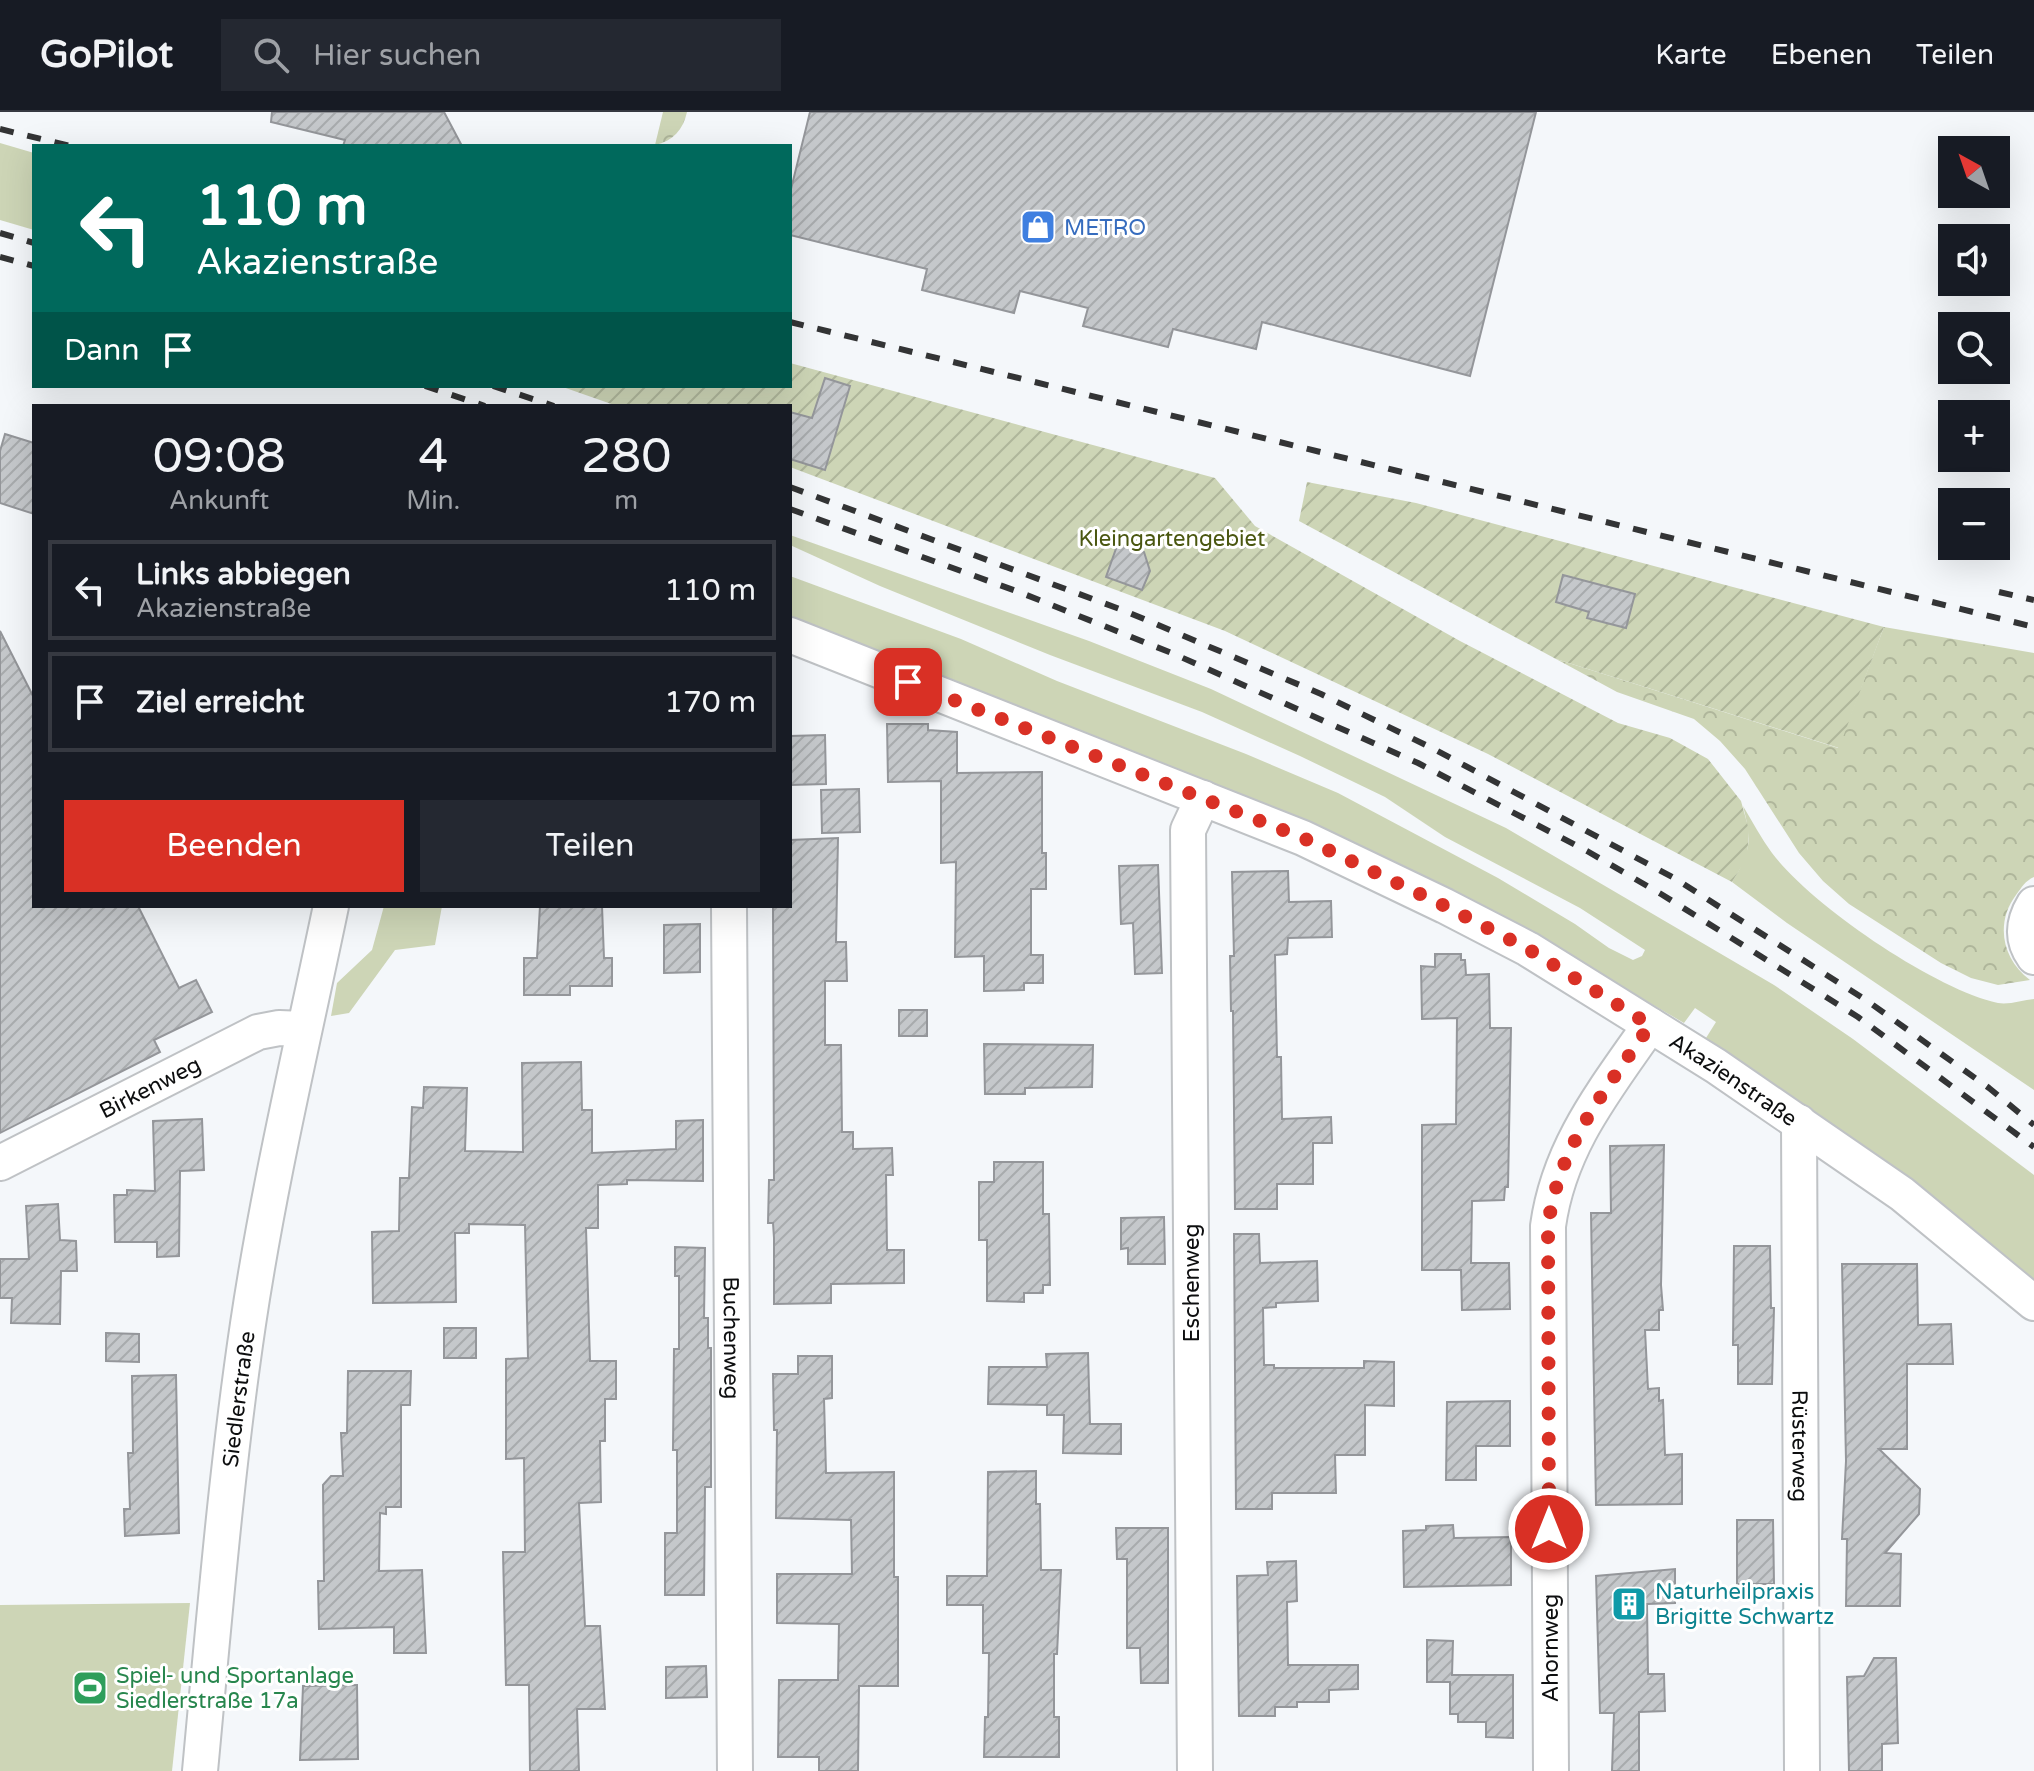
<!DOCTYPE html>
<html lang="de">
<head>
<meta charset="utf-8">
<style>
	:root { --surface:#171b24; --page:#242831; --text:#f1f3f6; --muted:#9ea1a6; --line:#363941; --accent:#d93025 }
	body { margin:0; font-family:"Varela Round",sans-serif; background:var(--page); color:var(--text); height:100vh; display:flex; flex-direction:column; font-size:30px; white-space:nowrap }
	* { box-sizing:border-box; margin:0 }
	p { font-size:26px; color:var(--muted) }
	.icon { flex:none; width:44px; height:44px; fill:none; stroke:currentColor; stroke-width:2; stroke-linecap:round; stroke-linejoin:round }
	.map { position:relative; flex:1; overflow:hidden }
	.side { position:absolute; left:32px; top:292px; width:760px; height:504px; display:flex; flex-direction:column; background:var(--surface); border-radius:0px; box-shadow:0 8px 32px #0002 }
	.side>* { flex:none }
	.banner { position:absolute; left:32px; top:32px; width:760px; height:244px; border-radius:0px; box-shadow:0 8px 32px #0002; background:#00695c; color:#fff; overflow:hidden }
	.needle { width:52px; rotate:320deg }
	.tools { position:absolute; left:1938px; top:24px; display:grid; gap:16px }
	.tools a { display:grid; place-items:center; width:72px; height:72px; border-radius:0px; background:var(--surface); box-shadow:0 8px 32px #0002; font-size:40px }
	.pin { position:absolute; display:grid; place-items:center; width:68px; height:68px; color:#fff; margin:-34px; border-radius:16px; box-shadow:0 4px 12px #0006 }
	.me { position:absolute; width:88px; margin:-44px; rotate:0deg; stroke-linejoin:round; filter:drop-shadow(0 0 6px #0008) }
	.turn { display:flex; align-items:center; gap:28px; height:168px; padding:0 32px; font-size:36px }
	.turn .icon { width:104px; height:104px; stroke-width:2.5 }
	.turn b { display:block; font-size:56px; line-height:68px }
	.then { display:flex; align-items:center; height:76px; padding:0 32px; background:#0003; gap:16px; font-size:30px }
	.eta { display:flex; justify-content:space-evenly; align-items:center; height:136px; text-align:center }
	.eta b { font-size:48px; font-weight:600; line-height:56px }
	.cta { display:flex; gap:16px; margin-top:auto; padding:16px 32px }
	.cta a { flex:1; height:92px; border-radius:0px; background:var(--accent); color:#fff; font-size:32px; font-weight:600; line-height:92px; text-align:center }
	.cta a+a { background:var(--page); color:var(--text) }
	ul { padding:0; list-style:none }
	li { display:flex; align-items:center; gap:24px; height:100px; margin:0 16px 12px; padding:0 16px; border:4px solid var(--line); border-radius:0px }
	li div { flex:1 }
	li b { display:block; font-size:30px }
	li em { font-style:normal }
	header { display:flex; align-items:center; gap:48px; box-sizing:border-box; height:112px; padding:0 40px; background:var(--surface); border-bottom:2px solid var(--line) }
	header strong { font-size:38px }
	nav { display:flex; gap:44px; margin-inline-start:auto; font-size:28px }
	.search { width:560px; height:72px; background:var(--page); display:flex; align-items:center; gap:20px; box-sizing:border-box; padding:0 28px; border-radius:0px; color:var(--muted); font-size:30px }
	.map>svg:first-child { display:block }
	.grass { fill:#cdd5b6 }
	.forest { fill:url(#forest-crowns) }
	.garden { fill:url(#garden-furrows) }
	.building { fill:url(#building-hatch); stroke:#94969a; stroke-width:2 }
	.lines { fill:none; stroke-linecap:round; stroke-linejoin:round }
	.minor-casing { stroke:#bfc2c5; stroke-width:38 }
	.minor { stroke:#fff; stroke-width:34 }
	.rail { stroke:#333435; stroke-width:6; stroke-dasharray:14 14; stroke-linecap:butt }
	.route { stroke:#d93025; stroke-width:14; stroke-dasharray:0 25.2 }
	.labels { text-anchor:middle; stroke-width:6; stroke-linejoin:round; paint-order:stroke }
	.shop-label { font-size:22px; fill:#366cbe; stroke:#fff; text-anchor:start }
	.park-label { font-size:22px; fill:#4a5710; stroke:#fff }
	.street-label { font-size:22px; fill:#0d0e0f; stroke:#fff }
	.culture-label { font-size:22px; fill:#0d838f; stroke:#fff; text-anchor:start }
	.leisure-label { font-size:22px; fill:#27864d; stroke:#fff; text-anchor:start }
</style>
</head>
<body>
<header>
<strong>GoPilot</strong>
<div class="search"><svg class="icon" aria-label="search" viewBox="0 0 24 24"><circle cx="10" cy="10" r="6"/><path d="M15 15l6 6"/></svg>Hier suchen</div>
<nav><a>Karte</a><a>Ebenen</a><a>Teilen</a></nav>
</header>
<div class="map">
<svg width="2034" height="1659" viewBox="0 0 2034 1659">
	<defs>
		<pattern id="forest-crowns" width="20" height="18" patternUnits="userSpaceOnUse" patternTransform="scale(2)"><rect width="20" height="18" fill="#cdd5b6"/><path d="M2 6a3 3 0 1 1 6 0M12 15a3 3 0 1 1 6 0" fill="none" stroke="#afb69b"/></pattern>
		<pattern id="garden-furrows" width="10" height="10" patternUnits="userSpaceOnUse" patternTransform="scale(2)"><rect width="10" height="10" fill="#cdd5b6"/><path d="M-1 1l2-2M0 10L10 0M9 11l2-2" fill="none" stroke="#afb69b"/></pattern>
		<pattern id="building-hatch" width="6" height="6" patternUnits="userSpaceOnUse" patternTransform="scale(2)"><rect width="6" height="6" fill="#c5c8cb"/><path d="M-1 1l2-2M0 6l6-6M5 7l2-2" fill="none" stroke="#a8abad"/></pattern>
	</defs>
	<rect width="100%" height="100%" fill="#f4f7fa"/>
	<g class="grass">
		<polygon points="0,31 34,41 34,118 0,108"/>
		<polygon points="790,423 1089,529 1211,577 1506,716 1774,873 1853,927 2034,1063 2034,1172 1924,1083 1706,926 1716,910 1695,896 1684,911 1554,835 1324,719 1201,667 790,508 790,464 961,527 1057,569 1246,642 1338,681 1498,766 1575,812 1609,836 1633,848 1642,844 1645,838 1580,796 1445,725 1385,685 1300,644 1202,600 1050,543 880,474 790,433"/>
		<path d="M1743,694c9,15 18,32 29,47 39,52 162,136 226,150 11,2 25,-3 36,-4v91l-247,-167 -55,-41c19,-30 20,-41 11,-76z"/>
		<polygon points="384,794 442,794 435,833 395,838 349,901 331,904 337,871 372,838"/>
		<polygon points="190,1491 172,1659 0,1659 0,1493"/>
	</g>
	<g class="forest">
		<path d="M663,0h24c-4,18 -14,29 -32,33z"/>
		<path d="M1884,515l150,26v224c-9,4 -12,10 -18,18 -21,28 -14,64 14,85l-32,5 -27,-7 -30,-15 -92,-59 -26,-23 -24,-28 -54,-84 -25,-28 -26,-22 -77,-27 -61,-33 282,89z"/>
	</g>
	<g class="garden">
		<polygon points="790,251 1215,366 1255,414 1460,529 1618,611 1670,626 1708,647 1741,689 1749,718 1747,746 1732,770 1488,642 1225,519 790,355 790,294 617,294 560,274 790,274"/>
		<polygon points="1307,370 1416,391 1884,515 1839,636 1556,547 1299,409"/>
	</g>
	<g class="building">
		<polygon points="272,0 444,0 462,34 343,34 345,28 271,10"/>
		<polygon points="810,0 1536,0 1470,264 1262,210 1256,237 1173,217 1168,235 1083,214 1088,196 1020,179 1014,201 922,178 927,157 790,123 790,81"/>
		<polygon points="825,266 850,274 825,358 790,347 790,300 812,306"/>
		<polygon points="5,322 34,331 34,402 0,391 0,339"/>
		<polygon points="1118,431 1144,440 1150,459 1142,478 1106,465"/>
		<polygon points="1563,463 1635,482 1626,516 1587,506 1589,500 1556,490"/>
		<polygon points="0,519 34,586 34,794 138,794 179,876 196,868 212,900 154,928 160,940 0,1021"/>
		<polygon points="887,612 928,612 928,618 957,620 957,661 1042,660 1042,741 1046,741 1046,777 1031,777 1031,843 1043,843 1043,871 1024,871 1024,878 984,879 984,844 955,845 956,750 941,751 941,669 888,670"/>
		<polygon points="825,623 826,672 790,673 790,624"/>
		<polygon points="859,677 860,720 822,721 821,678"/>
		<polygon points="838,726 836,830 846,830 847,869 825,869 825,933 841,933 842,1020 853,1020 853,1037 892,1036 893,1063 886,1063 887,1138 904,1138 904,1171 831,1172 831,1191 774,1192 774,1126 773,1111 768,1111 769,1068 774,1068 773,794 790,794 790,728"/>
		<polygon points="1158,753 1162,861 1135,862 1133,811 1121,812 1119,754"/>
		<polygon points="1288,759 1289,790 1331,789 1332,825 1288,826 1287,842 1275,843 1277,945 1281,945 1282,1007 1331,1005 1332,1031 1313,1031 1313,1072 1277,1072 1277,1097 1235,1097 1233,899 1231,899 1230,844 1234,844 1232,760"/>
		<polygon points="540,794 602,794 604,846 612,846 612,874 570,874 570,883 524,883 524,846 537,846"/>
		<polygon points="700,812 700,860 664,861 664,813"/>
		<polygon points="1435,842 1461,842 1461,848 1465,848 1466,863 1489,862 1490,916 1511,916 1508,1075 1505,1075 1504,1088 1472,1089 1471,1151 1509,1151 1510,1197 1462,1198 1461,1158 1422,1158 1422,1013 1456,1012 1457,906 1422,907 1421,854 1435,855"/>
		<rect x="899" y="898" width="28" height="26"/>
		<polygon points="984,932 1093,933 1092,975 1025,976 1025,982 985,982"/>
		<polygon points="581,950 582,998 592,998 592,1041 676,1037 676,1009 703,1008 703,1069 627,1068 627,1072 598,1073 598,1116 586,1116 590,1249 616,1249 616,1287 605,1287 605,1329 600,1329 601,1390 579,1391 585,1514 600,1514 605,1597 577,1597 579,1659 530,1659 529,1573 506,1573 503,1440 525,1440 524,1346 506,1347 506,1247 528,1246 525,1113 469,1112 469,1121 455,1121 456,1190 373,1191 372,1120 399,1119 400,1066 409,1066 412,995 423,996 424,975 467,976 465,1039 523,1040 522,951"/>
		<polygon points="202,1007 204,1058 180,1059 179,1144 157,1145 157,1130 115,1130 114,1083 127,1083 127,1078 155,1079 153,1009"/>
		<polygon points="1664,1033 1661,1173 1663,1198 1659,1198 1659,1218 1645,1218 1648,1277 1659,1276 1659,1289 1663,1288 1665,1343 1682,1342 1682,1392 1596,1393 1591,1101 1611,1101 1610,1034"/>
		<polygon points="994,1050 1043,1050 1043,1102 1049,1102 1050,1173 1043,1173 1043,1181 1024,1181 1024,1190 987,1189 987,1128 979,1128 979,1070 994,1070"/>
		<polygon points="58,1092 60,1128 76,1129 77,1159 61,1159 60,1212 11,1211 12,1186 0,1186 0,1147 29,1147 26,1094"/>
		<polygon points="1164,1105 1165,1152 1128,1152 1128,1136 1121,1137 1121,1106"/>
		<polygon points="1234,1122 1259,1122 1260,1151 1317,1149 1318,1189 1276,1191 1276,1195 1263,1196 1264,1253 1274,1253 1274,1256 1364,1256 1364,1249 1394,1250 1394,1294 1365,1293 1365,1343 1335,1343 1336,1381 1272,1381 1272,1397 1236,1397"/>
		<polygon points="1734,1134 1770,1134 1771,1196 1774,1196 1772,1272 1738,1272 1738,1233 1733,1233"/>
		<polygon points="675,1135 705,1136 704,1206 708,1206 708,1236 711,1236 711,1375 705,1375 704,1483 665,1483 665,1421 677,1421 677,1338 673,1338 674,1237 679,1237 679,1164 675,1164"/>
		<polygon points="1842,1152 1917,1152 1918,1213 1951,1212 1953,1252 1907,1252 1907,1337 1879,1337 1920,1377 1919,1402 1885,1441 1901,1442 1900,1494 1846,1494 1847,1427 1842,1427 1846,1349"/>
		<rect x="444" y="1216" width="32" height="30"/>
		<polygon points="106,1221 139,1222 139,1250 106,1249"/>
		<polygon points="1088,1241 1090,1312 1121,1312 1121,1342 1063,1341 1064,1303 1047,1303 1047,1293 988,1292 989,1255 1047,1255 1046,1242"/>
		<polygon points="798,1244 832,1244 832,1286 824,1287 826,1361 894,1360 894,1465 898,1465 898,1574 859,1574 858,1659 819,1659 819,1645 778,1645 779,1568 838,1568 839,1512 777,1511 777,1462 852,1462 851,1408 776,1406 777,1318 774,1318 773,1262 798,1262"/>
		<polygon points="348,1259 411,1259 410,1293 401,1293 401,1395 386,1395 386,1402 380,1401 379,1459 422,1458 426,1541 394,1541 394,1515 319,1517 318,1469 324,1469 323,1373 331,1364 343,1364 341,1321 347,1321"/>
		<polygon points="176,1263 179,1421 125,1424 124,1397 130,1397 128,1341 133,1341 132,1264"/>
		<polygon points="1510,1289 1510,1334 1476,1334 1476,1368 1446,1368 1447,1290"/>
		<polygon points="1036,1359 1036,1392 1040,1392 1041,1458 1061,1458 1057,1542 1054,1542 1054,1605 1059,1605 1059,1645 984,1645 985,1605 988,1605 989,1541 983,1541 983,1493 947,1493 947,1464 987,1464 988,1360"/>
		<polygon points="1737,1408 1773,1408 1774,1472 1737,1472"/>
		<polygon points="1453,1413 1454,1426 1511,1425 1511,1473 1404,1475 1403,1419 1426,1418 1426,1414"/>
		<polygon points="1116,1416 1168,1416 1168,1571 1141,1571 1140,1536 1127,1536 1127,1447 1117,1447"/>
		<polygon points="1296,1449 1297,1489 1287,1490 1288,1553 1358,1553 1358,1577 1329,1578 1329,1590 1297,1590 1297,1595 1275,1595 1275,1604 1239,1604 1237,1464 1268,1463 1267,1450"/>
		<polygon points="1675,1457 1675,1491 1647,1492 1648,1562 1664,1562 1665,1599 1639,1600 1639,1659 1612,1659 1614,1601 1600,1601 1596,1464"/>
		<polygon points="1427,1528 1453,1529 1452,1563 1513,1563 1513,1626 1486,1625 1486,1610 1458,1610 1458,1602 1450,1602 1450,1570 1427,1570"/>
		<polygon points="1874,1546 1896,1546 1898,1631 1882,1632 1882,1659 1849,1659 1847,1565 1864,1564"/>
		<polygon points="706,1554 707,1585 666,1586 666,1555"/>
		<polygon points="357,1573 358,1647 300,1648 303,1574"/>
	</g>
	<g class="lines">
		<defs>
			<g id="minor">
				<path id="s1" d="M790,523l513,203 142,68 83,43 188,117 186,128 132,109"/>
				<path d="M2034,792c-11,18 -13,35 0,53"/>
				<path id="s2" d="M729,794l6,865"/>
				<path id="s3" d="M1799,1010l3,649"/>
				<path id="s4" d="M0,1051l258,-131 21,-4 25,1"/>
				<path id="s5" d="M200,1659c14,-149 26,-299 48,-447 21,-141 54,-279 83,-418"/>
				<polyline points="1195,1659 1188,718 1203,686"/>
				<path d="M1551,1659l-3,-545c11,-80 57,-136 102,-201"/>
			</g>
		</defs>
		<use href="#minor" class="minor-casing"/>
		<use href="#minor" class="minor"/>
		<g class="rail">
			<polyline points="0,17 70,34"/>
			<polyline points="0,121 34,131"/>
			<polyline points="0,145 34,154"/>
			<polyline points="790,210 2034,515"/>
			<polyline points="425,274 485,294"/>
			<polyline points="493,274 554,294"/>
			<polyline points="790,375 1125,499 1321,582 1434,637 1674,766 1866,888 1989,976 2034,1013"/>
			<polyline points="790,397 1019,480 1174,542 1418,651 1587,739 1661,782 1858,905 2034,1035"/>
			<polyline points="1999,480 2034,488"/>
		</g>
	</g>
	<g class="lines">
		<path class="route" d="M908,570l395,156 142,68 83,43 122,76c-45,67 -91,119 -102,201l1,303"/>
	</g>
	<defs>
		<symbol id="shop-square" viewBox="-11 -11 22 22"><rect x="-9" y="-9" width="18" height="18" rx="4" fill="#3f7fe0" stroke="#fff"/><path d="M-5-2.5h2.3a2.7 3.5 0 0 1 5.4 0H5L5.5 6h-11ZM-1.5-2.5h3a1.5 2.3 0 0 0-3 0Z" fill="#fff"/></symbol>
		<symbol id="building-square" viewBox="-11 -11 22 22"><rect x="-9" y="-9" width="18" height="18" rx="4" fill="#0f9aa8" stroke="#fff"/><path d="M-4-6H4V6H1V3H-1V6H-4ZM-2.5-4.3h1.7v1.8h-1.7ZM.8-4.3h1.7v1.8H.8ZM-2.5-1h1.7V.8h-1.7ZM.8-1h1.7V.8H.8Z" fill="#fff"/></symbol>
		<symbol id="stadium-square" viewBox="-11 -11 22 22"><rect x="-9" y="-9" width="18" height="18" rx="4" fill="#2e9e5b" stroke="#fff"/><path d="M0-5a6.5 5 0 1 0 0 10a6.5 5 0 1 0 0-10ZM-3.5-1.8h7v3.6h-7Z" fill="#fff"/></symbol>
	</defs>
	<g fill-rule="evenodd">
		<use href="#shop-square" x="1018" y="95" width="40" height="40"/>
		<use href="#building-square" x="1609" y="1472" width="40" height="40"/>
		<use href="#stadium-square" x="70" y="1556" width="40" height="40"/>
	</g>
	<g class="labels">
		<g class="shop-label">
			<text x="1064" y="123">METRO</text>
		</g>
		<g class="park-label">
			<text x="1172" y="434">Kleingartengebiet</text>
		</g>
		<g class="street-label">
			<text dy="8" stroke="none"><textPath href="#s1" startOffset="1046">Akazienstraße</textPath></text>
			<text dy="8" stroke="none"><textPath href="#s4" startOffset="168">Birkenweg</textPath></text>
			<text transform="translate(1191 1171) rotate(-90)" y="8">Eschenweg</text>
			<text dy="8" stroke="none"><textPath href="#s2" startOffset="432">Buchenweg</textPath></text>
			<text dy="8" stroke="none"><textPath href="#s5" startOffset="374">Siedlerstraße</textPath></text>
			<text dy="8" stroke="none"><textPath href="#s3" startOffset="324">Rüsterweg</textPath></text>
			<text transform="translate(1550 1536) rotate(-90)" y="8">Ahornweg</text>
		</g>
		<g class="culture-label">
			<text x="1655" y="1487">Naturheilpraxis<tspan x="1655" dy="25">Brigitte Schwartz</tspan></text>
		</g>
		<g class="leisure-label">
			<text x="116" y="1571">Spiel- und Sportanlage<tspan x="116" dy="25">Siedlerstraße 17a</tspan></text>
		</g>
	</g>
</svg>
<div class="tools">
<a><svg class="needle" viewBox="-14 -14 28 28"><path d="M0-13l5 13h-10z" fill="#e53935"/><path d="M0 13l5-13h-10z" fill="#9ea1a6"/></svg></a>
<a><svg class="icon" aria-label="sound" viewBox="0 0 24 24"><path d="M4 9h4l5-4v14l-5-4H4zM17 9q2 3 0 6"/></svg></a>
<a><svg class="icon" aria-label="search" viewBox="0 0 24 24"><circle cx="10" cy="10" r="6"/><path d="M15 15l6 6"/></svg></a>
<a>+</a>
<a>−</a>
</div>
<div class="pin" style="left:908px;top:570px;background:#d93025"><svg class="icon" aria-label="arrive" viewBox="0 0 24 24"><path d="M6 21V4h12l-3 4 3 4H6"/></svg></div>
<svg class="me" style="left:1549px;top:1417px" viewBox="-20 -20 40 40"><circle r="17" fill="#d93025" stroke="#fff" stroke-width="3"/><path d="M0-11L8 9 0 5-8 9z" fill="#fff"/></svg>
<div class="banner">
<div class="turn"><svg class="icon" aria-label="left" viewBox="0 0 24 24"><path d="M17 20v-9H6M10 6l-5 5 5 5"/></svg><div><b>110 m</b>Akazienstraße</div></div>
<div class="then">Dann<svg class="icon" aria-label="arrive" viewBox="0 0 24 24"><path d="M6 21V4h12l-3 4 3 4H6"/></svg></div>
</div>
<section class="side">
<div class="eta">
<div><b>09:08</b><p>Ankunft</p></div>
<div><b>4</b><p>Min.</p></div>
<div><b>280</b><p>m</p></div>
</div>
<ul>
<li><svg class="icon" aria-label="left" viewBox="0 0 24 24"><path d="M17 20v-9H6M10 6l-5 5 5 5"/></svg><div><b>Links abbiegen</b><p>Akazienstraße</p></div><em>110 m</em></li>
<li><svg class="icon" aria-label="arrive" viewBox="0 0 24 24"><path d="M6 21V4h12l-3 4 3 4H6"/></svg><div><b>Ziel erreicht</b></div><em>170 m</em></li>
</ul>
<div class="cta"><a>Beenden</a><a>Teilen</a></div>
</section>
</div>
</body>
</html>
